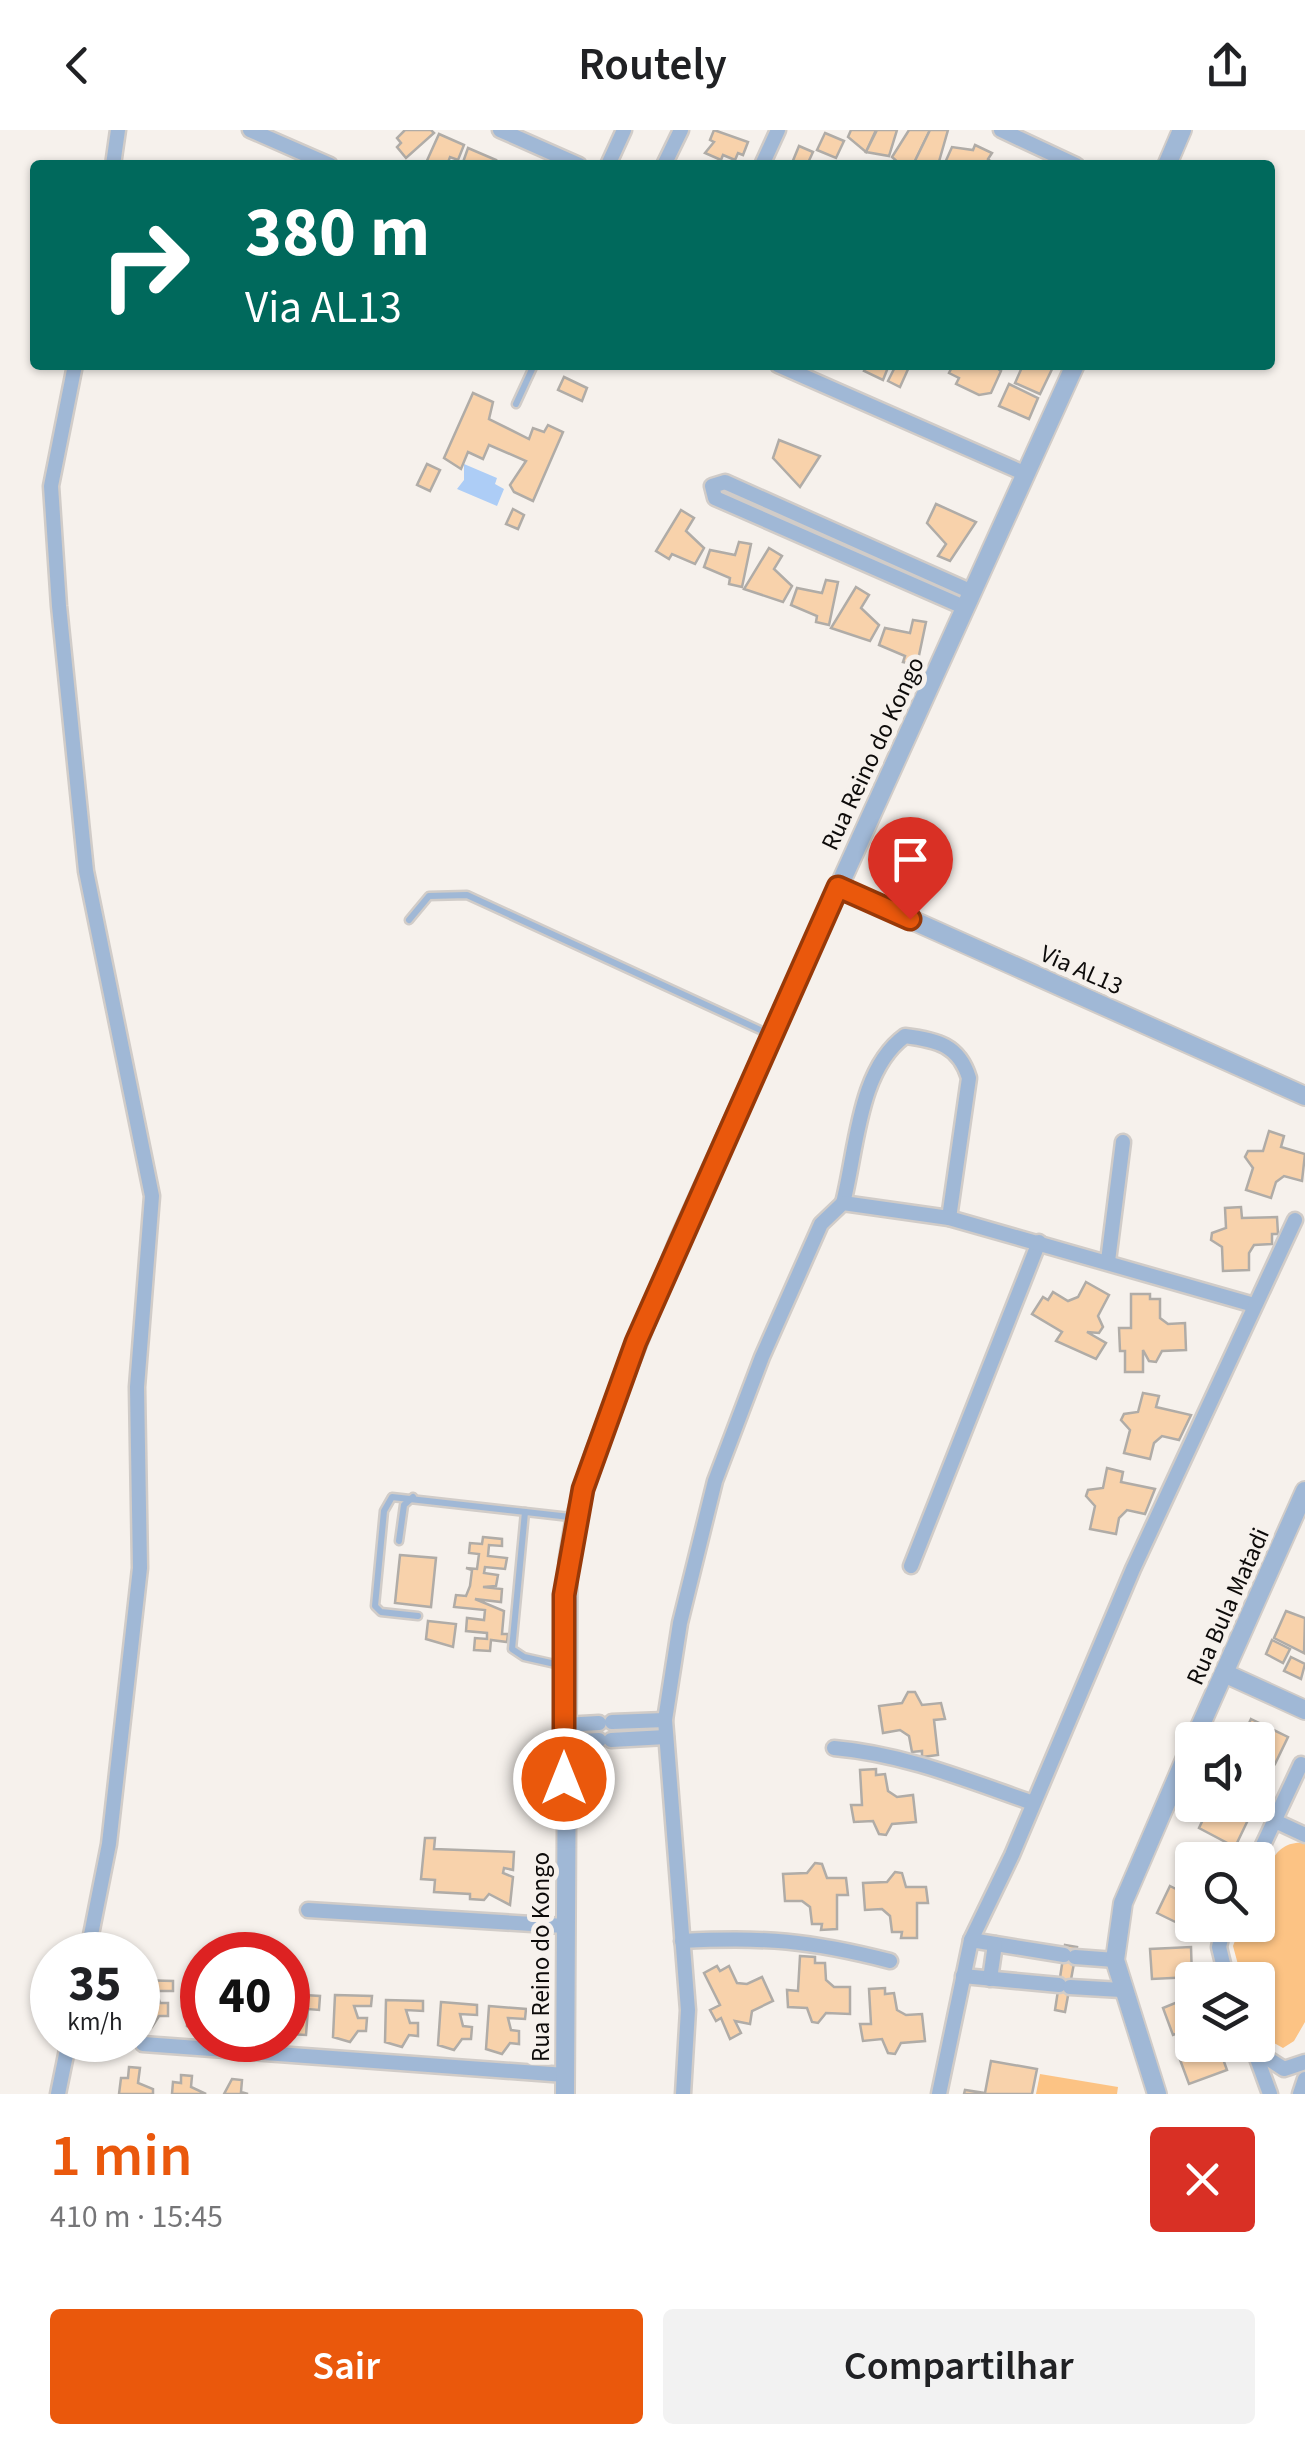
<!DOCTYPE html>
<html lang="pt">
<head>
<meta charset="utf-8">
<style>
	:root { --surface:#fff; --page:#f2f2f2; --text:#202124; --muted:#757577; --accent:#ea580c }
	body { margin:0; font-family:"Source Sans 3",sans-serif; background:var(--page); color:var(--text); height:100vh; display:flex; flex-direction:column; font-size:38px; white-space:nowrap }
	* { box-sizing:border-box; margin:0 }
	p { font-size:32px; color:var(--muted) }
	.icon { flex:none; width:55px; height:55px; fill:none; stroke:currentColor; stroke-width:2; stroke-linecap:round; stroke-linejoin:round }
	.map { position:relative; height:1964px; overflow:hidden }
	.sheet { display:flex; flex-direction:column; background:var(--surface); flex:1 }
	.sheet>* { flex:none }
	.top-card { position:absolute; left:30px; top:30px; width:1245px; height:210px; border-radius:10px; box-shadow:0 2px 8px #0004; background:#00695c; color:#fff; overflow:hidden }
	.buttons { position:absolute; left:1175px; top:1592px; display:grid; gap:20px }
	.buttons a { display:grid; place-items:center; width:100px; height:100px; border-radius:10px; background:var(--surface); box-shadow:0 2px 8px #0004; font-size:50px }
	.speed { position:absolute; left:30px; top:1802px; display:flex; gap:20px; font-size:50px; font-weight:700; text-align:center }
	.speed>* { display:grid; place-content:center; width:130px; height:130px; border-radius:50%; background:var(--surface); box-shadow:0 2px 8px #0004; line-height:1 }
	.speed small { font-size:25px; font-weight:400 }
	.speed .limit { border:15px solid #d22; background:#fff; color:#111 }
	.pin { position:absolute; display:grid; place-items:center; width:85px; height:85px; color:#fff; margin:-102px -42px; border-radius:50% 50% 50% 0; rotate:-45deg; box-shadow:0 0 10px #0007 }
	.pin .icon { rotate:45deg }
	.me { position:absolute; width:110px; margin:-55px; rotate:0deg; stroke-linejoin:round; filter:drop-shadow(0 0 8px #0008) }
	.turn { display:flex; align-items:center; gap:35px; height:210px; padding:0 50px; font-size:45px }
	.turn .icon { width:130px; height:130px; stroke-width:2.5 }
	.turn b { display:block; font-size:70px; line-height:85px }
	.round { display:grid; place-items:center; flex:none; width:105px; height:105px; border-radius:10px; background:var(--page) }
	.summary { display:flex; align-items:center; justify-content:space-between; height:170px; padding:0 50px }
	h1 { font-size:60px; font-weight:600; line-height:75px; color:var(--accent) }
	.button { display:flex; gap:20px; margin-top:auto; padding:20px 50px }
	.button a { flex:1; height:115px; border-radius:10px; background:var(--accent); color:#fff; font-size:40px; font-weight:600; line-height:115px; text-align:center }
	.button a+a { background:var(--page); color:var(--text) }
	header { display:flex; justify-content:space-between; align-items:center; height:130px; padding:0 50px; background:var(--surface); font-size:45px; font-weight:600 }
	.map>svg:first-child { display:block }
	.green { fill:#fcc384 }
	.water { fill:#adcdf6 }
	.building { fill:#f8d2ab; stroke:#b0aca7; stroke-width:2.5 }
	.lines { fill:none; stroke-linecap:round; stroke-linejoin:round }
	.service-casing { stroke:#d1ccc8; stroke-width:11 }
	.minor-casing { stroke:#d1ccc8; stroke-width:19 }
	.tertiary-casing { stroke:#d1ccc8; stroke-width:22 }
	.service { stroke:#a0b8d6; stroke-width:6 }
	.minor { stroke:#a0b8d6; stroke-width:14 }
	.tertiary { stroke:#a0b8d6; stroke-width:18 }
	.route-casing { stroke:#983908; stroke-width:25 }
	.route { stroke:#ea580c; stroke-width:18 }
	.labels { text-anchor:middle; stroke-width:10; stroke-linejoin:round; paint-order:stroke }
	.street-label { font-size:25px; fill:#0d0b0a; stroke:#f6f1ec }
</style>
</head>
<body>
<header><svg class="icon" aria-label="back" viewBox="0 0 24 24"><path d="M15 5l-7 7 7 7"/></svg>Routely<svg class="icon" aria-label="share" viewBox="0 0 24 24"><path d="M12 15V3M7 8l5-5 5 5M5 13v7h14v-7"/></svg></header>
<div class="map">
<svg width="1305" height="1964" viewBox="0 0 1305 1964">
	<rect width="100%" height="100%" fill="#f6f1ec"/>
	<g class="green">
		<path d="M1305,1713v179l-11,19 -11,7 -20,-11 -5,-22 9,-4 -14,-41 -13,2 -7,-26 8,-21h17l10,-28 -8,-11c10,-22 16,-46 45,-43z"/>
		<polygon points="1040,1944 1118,1957 1117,1964 1036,1964"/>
	</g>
	<polygon class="water" points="464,334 497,348 495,354 504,359 497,376 457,359 464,350"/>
	<g class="building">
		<polygon points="405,0 431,0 434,3 406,28 397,17 401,13 397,8"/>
		<polygon points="714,0 748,12 743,25 738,23 735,30 723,25 721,30 705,23 714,12 710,10"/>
		<polygon points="851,0 876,0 866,22 848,7"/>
		<polygon points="877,0 897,0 889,26 866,22"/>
		<polygon points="909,0 930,0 913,35 901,35 892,27"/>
		<polygon points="930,0 948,0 938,35 913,35"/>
		<polygon points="825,3 844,11 836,28 817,20"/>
		<polygon points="439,4 464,15 458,30 450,27 447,35 425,35"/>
		<polygon points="975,15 992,23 988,29 994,35 944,35 952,17 973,20"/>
		<polygon points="799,16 813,22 807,35 792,33"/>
		<polygon points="468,18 496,30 494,35 462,35"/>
		<polygon points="867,235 875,238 889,235 883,250 864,241"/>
		<polygon points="896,235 909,237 900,257 888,251"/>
		<polygon points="953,235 993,235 1001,241 991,263 979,265 956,254 959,248 949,243"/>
		<polygon points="1023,235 1054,235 1040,264 1015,253"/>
		<polygon points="564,247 587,258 582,271 558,260"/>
		<polygon points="1009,254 1038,268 1029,289 999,276"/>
		<polygon points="473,263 493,272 489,289 529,309 533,298 544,302 548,295 563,302 533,371 514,362 510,355 526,331 489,315 483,329 468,322 461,339 444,328"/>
		<polygon points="779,310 820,326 800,357 773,328"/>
		<polygon points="427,334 440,340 430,361 417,355"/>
		<polygon points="936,374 976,392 950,431 938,426 946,414 927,393"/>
		<polygon points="513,379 524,385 518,399 506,394"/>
		<polygon points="681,380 694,388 686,401 704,418 695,434 672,424 669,429 656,421"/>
		<polygon points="739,412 751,414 742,457 729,454 730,448 704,437 710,420 735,425"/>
		<polygon points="769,418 782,426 774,439 792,456 783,472 744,459"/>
		<polygon points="826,450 838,452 829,495 816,492 817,486 791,475 797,458 822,463"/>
		<polygon points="856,457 869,465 861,478 879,495 870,511 831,498"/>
		<polygon points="913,490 926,492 917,535 903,532 905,526 879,515 885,498 910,503"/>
		<polygon points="1269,1001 1284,1006 1281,1017 1305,1024 1302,1051 1284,1046 1276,1052 1271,1068 1246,1060 1253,1038 1245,1027 1248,1021 1263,1021"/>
		<polygon points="1241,1077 1242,1088 1277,1087 1278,1104 1272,1104 1272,1114 1254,1115 1249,1123 1249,1140 1223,1141 1222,1117 1211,1110 1212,1103 1226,1098 1225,1078"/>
		<polygon points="1086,1152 1109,1165 1098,1186 1103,1197 1099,1203 1087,1202 1106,1213 1096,1229 1056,1211 1062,1202 1032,1184 1043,1167 1048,1170 1053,1162 1068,1171 1078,1167"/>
		<polygon points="1131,1164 1150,1164 1150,1169 1160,1169 1160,1188 1168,1194 1185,1193 1186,1220 1162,1221 1156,1232 1149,1231 1143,1220 1143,1242 1125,1242 1125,1221 1120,1221 1119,1198 1131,1198"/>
		<polygon points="1143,1263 1159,1266 1156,1277 1191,1285 1179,1310 1162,1306 1154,1313 1150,1329 1124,1323 1130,1300 1121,1290 1124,1284 1138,1282"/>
		<polygon points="1107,1338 1123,1342 1121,1352 1155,1359 1145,1384 1127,1380 1119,1388 1116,1404 1090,1399 1095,1376 1086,1366 1088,1360 1103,1358"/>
		<polygon points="483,1407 502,1409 502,1416 489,1415 488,1426 507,1428 505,1439 485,1437 484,1443 498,1445 496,1456 483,1457 502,1459 501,1472 475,1469 504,1481 502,1504 508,1504 507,1512 491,1510 490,1521 474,1520 475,1508 487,1509 487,1503 466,1501 467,1488 484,1490 485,1480 454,1477 456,1465 466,1466 470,1456 472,1440 466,1438 477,1439 479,1424 469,1423 470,1413 482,1414"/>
		<polygon points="400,1425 436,1428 431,1477 395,1473"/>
		<polygon points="1286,1481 1305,1488 1304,1523 1274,1508"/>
		<polygon points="428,1491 456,1494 453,1517 426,1509"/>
		<polygon points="1272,1510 1290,1519 1283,1533 1266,1524"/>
		<polygon points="1291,1527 1305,1534 1301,1549 1284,1541"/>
		<polygon points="908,1562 915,1562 922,1575 941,1573 945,1589 934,1590 938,1625 922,1627 922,1621 912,1622 909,1606 900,1600 883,1603 879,1576 902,1573"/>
		<polygon points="1251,1589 1288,1607 1275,1634 1258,1625 1258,1610 1241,1610"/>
		<polygon points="876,1639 876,1645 885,1644 888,1661 897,1667 913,1665 916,1692 892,1694 886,1705 879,1704 873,1691 854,1692 851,1675 862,1675 860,1640"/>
		<polygon points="1210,1675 1248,1690 1235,1717 1199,1698"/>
		<polygon points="425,1708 435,1708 434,1719 514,1722 513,1740 504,1738 503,1743 513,1747 510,1775 489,1764 484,1770 470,1769 470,1764 434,1762 435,1750 421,1749"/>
		<polygon points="1191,1715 1222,1730 1192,1730 1192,1748 1178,1741"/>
		<polygon points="815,1733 822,1734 827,1748 846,1748 848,1765 837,1765 837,1799 821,1800 822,1794 812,1794 810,1777 802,1771 785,1771 783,1744 807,1743"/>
		<polygon points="895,1742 902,1743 906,1757 926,1757 928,1773 917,1773 917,1808 901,1808 902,1802 892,1802 890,1786 882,1779 865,1780 863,1753 887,1752"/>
		<polygon points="1170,1756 1192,1767 1194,1801 1157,1783"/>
		<polygon points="1065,1815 1077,1817 1065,1882 1055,1880"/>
		<polygon points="1191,1817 1192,1847 1152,1849 1150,1819"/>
		<polygon points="800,1826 815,1827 815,1833 825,1833 826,1850 834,1857 850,1857 850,1884 826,1883 818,1893 812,1892 807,1878 788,1877 787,1860 798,1861"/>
		<polygon points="717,1836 720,1841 729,1836 737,1853 747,1854 762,1847 773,1871 752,1881 750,1894 735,1891 741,1903 730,1909 721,1888 716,1891 710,1880 720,1875 704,1843"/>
		<polygon points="138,1850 173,1851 173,1861 156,1861 160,1873 168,1873 168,1886 159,1886 152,1897 138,1893"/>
		<polygon points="188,1853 202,1854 202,1901 187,1896"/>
		<polygon points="885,1858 885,1864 894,1863 897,1880 906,1885 922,1884 925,1911 901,1913 895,1924 888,1923 882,1909 863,1911 860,1894 871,1894 869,1859"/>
		<polygon points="288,1864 320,1866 319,1880 308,1879 306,1905 289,1904"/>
		<polygon points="335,1865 372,1866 371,1876 354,1876 358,1888 367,1888 366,1901 358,1901 350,1912 333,1907"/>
		<polygon points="1192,1866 1192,1898 1173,1905 1163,1878"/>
		<polygon points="386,1870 423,1871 423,1881 406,1880 410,1893 418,1893 418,1906 409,1905 402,1917 385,1912"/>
		<polygon points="441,1872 477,1875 477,1885 460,1884 463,1896 472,1897 471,1909 462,1909 454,1920 438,1915"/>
		<polygon points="489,1876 526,1879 525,1889 508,1888 511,1900 519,1901 519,1914 510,1913 502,1924 486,1919"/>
		<polygon points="1210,1915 1218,1915 1227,1940 1189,1954 1179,1927"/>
		<polygon points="991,1931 1037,1939 1032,1964 964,1964 965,1960 985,1963"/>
		<polygon points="129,1937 140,1938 138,1953 153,1959 153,1964 119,1964 121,1948 128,1948"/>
		<polygon points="181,1945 192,1946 191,1957 206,1964 172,1964 173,1952 181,1953"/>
		<polygon points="232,1949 242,1950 241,1962 248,1964 224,1964"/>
	</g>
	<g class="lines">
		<defs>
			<g id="service">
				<polyline points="516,274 534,235"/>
				<polyline points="409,790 429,766 467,765 769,904"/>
				<polyline points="525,1382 512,1519 524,1527 564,1536"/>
				<polyline points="399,1411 404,1375 413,1367"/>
				<polyline points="418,1486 381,1482 375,1476 384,1381 392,1367 570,1387"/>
			</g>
			<g id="minor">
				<polyline points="250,0 330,35"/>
				<polyline points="500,0 579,35"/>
				<polyline points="1001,0 1076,35"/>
				<polyline points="113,35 118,0"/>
				<polyline points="608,35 624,0"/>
				<polyline points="664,35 681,0"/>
				<polyline points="762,35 778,0"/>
				<polyline points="75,235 51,356 59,476 86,741 152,1066 137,1257 140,1438 109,1714 87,1825"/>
				<polyline points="778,235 1026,344"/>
				<polyline points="966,478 715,368 712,356 725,352 972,462"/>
				<path d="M843,1073c14,-54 15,-133 62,-167 32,4 54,9 64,42l-20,140"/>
				<polyline points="1108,1131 1123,1012"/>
				<polyline points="911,1436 1039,1112"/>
				<polyline points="612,1592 665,1590"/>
				<polyline points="564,1595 599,1593"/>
				<polyline points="611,1610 666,1607"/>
				<polyline points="564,1612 599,1610"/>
				<path d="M834,1618c70,6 133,32 199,55"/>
				<polyline points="1275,1691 1305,1705"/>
				<polyline points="1256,1730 1301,1634"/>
				<polyline points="308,1780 564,1796"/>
				<polyline points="1224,1795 1219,1817 1227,1850"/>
				<polyline points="971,1810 1064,1825"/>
				<path d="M682,1811c84,-4 126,-1 208,20"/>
				<polyline points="1075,1827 1115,1830"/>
				<polyline points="963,1846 1059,1855"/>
				<polyline points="990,1849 995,1814"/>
				<polyline points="1070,1857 1121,1860"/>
				<polyline points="143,1914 565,1945"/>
				<polyline points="1253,1919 1284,1939 1305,1932"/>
				<polyline points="1254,1920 1270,1964"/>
				<polyline points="58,1964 69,1910"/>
				<polyline points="683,1964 688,1880 665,1590 680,1493 715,1351 762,1227 821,1094 843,1073 949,1088 1254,1175"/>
				<polyline points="939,1964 971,1810 1012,1725 1133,1439 1295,1090"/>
				<polyline points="1300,1964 1305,1949"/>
			</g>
			<g id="tertiary">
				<polyline points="1167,35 1182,0"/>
				<polyline points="838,757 1305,966"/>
				<polyline points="1224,1543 1305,1580"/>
				<polyline points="1194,1610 1305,1361"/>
				<polyline points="565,1964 568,1431 575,1388 595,1321 678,1112 1075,235"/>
				<polyline points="1157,1964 1115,1830 1123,1773 1192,1613"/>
			</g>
		</defs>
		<use href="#service" class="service-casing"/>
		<use href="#minor" class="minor-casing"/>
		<use href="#tertiary" class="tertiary-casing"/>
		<use href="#service" class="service"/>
		<use href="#minor" class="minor"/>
		<use href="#tertiary" class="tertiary"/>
	</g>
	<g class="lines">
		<defs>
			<polyline id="route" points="564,1649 564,1465 583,1359 636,1212 838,757 910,789"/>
		</defs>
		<use href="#route" class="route-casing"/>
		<use href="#route" class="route"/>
	</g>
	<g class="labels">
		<g class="street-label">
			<text transform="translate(872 623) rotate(-65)" y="9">Rua Reino do Kongo</text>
			<text transform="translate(1082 839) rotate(24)" y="9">Via AL13</text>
			<text transform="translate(1227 1476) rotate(-66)" y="9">Rua Bula Matadi</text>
			<text transform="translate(540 1827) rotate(-90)" y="9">Rua Reino do Kongo</text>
		</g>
	</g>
</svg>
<div class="buttons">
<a><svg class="icon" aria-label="sound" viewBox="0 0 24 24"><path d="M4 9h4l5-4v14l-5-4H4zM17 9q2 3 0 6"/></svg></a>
<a><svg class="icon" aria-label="search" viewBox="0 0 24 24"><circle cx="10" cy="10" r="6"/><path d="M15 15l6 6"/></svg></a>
<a><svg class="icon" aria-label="layers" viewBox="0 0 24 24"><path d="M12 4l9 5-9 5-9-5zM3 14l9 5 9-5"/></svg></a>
</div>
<div class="speed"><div>35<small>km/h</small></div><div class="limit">40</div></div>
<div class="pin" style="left:910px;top:789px;background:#d93025"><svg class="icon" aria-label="arrive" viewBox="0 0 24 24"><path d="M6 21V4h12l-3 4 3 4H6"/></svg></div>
<svg class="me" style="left:564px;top:1649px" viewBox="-20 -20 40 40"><circle r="17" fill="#ea580c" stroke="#fff" stroke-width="3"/><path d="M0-11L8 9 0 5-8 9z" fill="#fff"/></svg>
<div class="top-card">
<div class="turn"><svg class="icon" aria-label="right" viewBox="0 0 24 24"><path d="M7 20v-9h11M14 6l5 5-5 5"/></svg><div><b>380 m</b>Via AL13</div></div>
</div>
</div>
<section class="sheet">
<div class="summary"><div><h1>1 min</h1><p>410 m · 15:45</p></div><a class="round" style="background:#d93025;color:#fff"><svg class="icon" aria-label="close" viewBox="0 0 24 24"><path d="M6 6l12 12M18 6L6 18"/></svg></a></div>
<div class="button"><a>Sair</a><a>Compartilhar</a></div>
</section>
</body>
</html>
